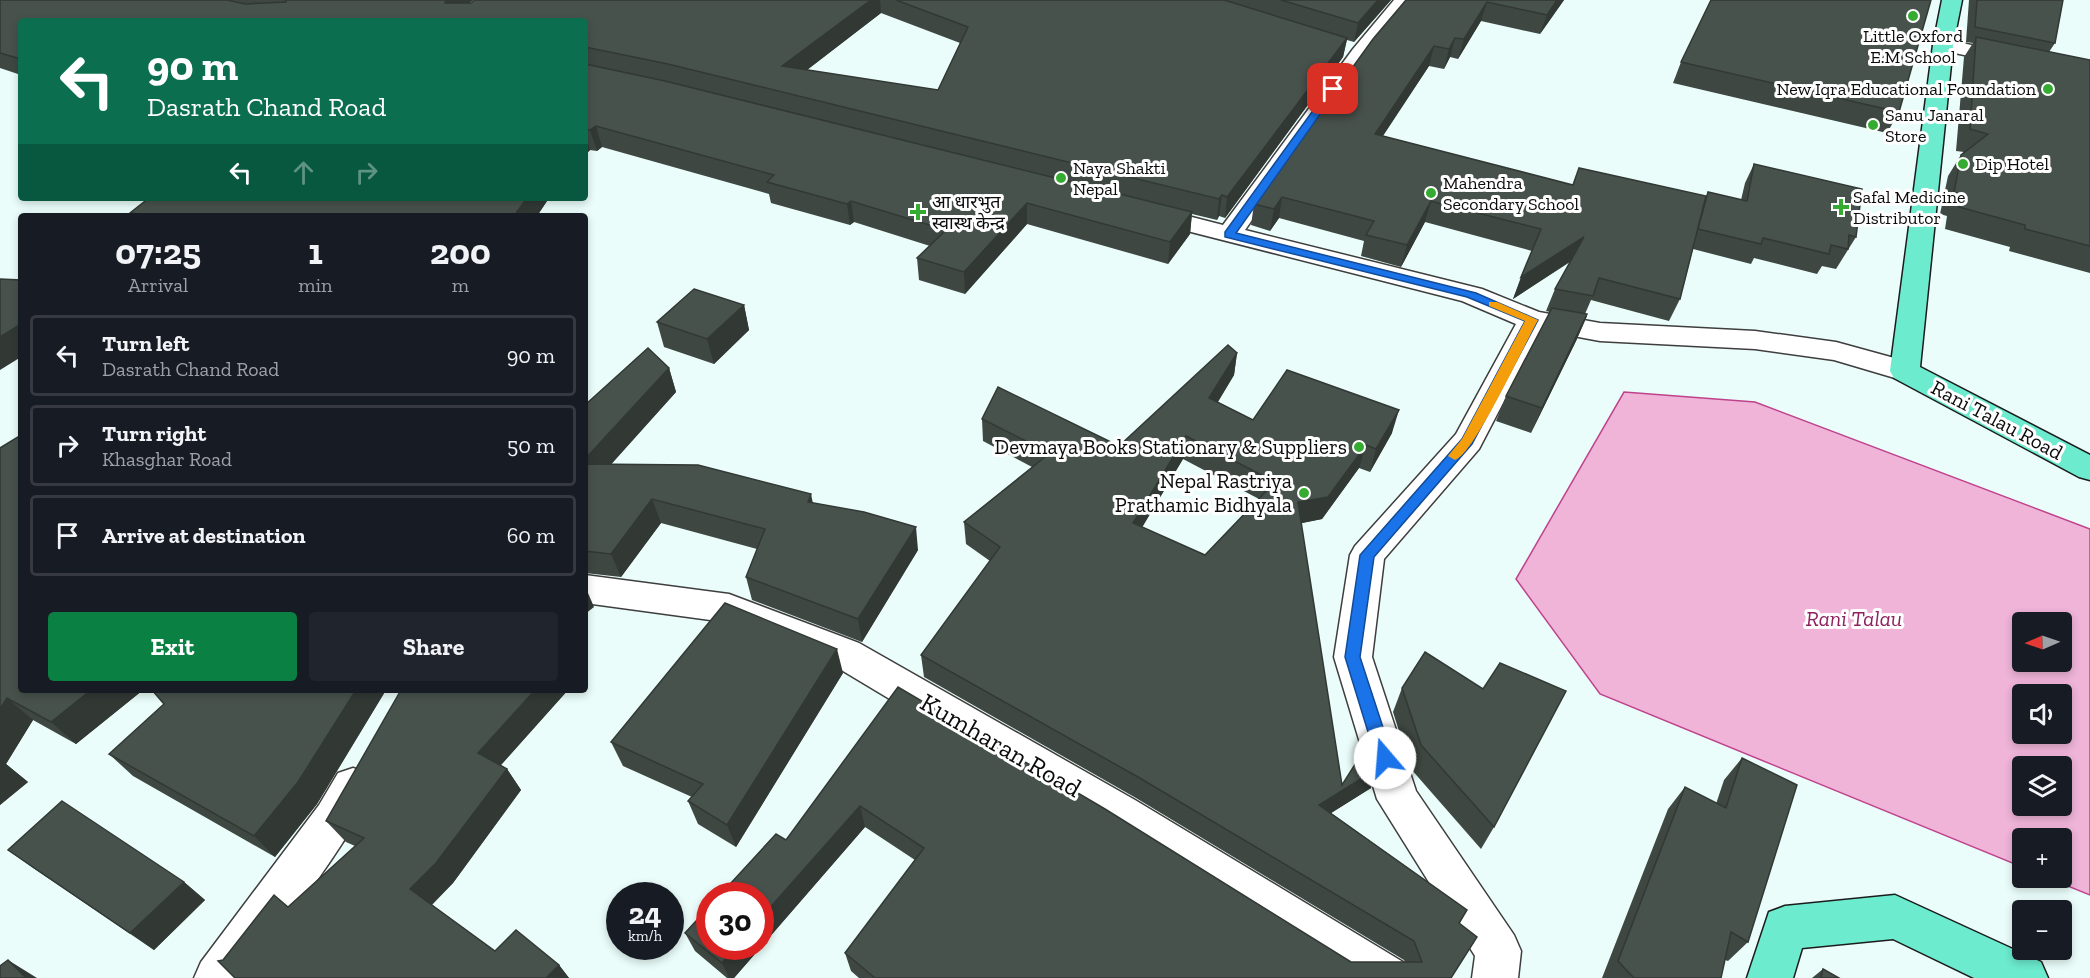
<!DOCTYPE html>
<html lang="en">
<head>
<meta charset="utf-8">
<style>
	:root { --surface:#171b24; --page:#20242c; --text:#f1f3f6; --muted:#9ea1a6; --line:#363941; --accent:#0b8043 }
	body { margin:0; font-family:"Zilla Slab","Noto Sans Devanagari",serif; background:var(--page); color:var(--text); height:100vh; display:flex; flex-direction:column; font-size:22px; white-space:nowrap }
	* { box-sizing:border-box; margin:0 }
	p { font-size:20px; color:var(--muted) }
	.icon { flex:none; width:33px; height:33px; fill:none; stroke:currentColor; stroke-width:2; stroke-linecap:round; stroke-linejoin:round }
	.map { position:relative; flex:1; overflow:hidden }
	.sheet { position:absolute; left:18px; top:213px; width:570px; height:480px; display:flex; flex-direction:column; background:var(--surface); border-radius:6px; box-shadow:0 3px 9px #0003 }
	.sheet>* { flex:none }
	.banner { position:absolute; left:18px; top:18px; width:570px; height:183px; border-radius:6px; box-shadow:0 3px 9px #0003; background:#0b6e4f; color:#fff; overflow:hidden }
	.needle { width:39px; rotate:268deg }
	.tools { position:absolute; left:2012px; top:612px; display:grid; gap:12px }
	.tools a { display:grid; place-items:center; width:60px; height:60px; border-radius:6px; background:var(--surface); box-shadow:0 3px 9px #0003; font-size:30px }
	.speed { position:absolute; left:606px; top:882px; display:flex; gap:12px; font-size:30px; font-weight:700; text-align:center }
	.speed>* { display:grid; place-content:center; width:78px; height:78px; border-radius:50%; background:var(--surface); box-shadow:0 3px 9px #0003; line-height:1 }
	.speed small { font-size:15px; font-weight:400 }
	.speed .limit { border:9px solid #d22; background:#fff; color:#111 }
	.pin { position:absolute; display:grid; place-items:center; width:51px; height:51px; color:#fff; margin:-26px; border-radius:12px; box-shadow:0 3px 9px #0006 }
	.me { position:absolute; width:66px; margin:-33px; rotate:342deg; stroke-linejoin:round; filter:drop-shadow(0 0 4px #0008) }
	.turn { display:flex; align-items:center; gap:21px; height:126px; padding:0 30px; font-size:27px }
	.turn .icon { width:78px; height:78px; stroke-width:2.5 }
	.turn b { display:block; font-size:42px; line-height:51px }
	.lanes { display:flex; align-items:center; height:57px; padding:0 30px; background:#0003; justify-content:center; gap:30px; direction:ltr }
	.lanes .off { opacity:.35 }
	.eta { display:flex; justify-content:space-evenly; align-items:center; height:102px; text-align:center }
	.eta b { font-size:36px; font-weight:800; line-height:42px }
	.primary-button { display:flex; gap:12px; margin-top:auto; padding:12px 30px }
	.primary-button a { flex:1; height:69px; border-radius:6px; background:var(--accent); color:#fff; font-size:24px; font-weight:800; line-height:69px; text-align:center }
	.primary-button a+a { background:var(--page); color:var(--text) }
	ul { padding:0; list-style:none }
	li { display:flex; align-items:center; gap:18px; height:81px; margin:0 12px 9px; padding:0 18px; border:3px solid var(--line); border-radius:6px }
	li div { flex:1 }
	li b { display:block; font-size:22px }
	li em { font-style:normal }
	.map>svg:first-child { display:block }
	.water { fill:#efb4d8; stroke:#bf428c; stroke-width:1.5; fill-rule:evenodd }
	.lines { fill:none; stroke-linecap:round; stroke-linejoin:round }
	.minor-casing { stroke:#3e3e3e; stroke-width:3 }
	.major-casing { stroke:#1c1c1c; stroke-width:3 }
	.minor { fill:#fff; fill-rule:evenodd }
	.major { fill:#6cebce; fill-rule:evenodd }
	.wall { fill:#3e4741; fill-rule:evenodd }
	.shaded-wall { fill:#323935 }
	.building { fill:#48524c; stroke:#323935; stroke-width:1.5; fill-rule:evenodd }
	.route { fill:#1a73e8; stroke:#114b97; stroke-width:1.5 }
	.slow { fill:#f59e0b }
	.poi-dot { fill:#35ac31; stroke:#fff; stroke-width:2 }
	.labels { text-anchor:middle; stroke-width:6; stroke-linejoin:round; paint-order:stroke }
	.far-poi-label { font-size:18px; fill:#0b0b0b; stroke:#fff; text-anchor:start }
	.street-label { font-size:21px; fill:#0b0b0b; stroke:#fff }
	.poi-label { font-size:21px; fill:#0b0b0b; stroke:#fff; text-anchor:end }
	.water-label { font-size:22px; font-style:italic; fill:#8f215e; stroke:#fff }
	.near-street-label { font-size:26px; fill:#0b0b0b; stroke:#fff }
</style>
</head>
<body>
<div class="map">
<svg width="2090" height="978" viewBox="0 0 2090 978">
	<rect width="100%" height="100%" fill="#eafdfa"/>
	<path class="water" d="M1624,392l131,10 335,127v366l-42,-17h13v-40h-39v29l-422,-173 -84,-115zM2061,622v40h-39v-40zM2061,694v40h-39v-40zM2022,766h39v40h-39z"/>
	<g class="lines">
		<defs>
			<g id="minor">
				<polygon points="1394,0 1415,0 1367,57 1245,230 1482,289 1539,312 1600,323 1755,331 1836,342 1916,364 1920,371 1916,378 1905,381 1834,360 1755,349 1600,341 1541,330 1479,449 1384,559 1372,657 1416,791 1514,935 1521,951 1518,978 1472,978 1475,956 1377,799 1334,657 1350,555 1355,546 1456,434 1516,324 1462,301 1140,219 1136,214 1140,209 1149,206 1223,225 1353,49"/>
				<polygon points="1943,39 2090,70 2090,82 1936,49 1933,45 1936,41"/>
				<polygon points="585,575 729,594 859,643 1135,800 1403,962 1410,978 1344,978 1105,828 833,665 725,622 585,603"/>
				<path d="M353,768l15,5 6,13c-32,69 -85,130 -129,192h-51l7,-16 118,-157 19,-32z"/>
			</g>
			<g id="major">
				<polygon points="1942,0 1962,0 1953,45 1920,367 2090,455 2090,480 2079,477 1894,378 1890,371 1933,45"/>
				<polygon points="1895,895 2041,962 2048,978 1974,978 1893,939 1802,948 1793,978 1747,978 1769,912 1785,906"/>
			</g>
		</defs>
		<use href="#minor" class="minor-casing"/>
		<use href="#major" class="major-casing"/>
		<use href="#minor" class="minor"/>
		<use href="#major" class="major"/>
	</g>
	<g class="wall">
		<path d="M0,0h473l-4,3h2l3,-3h917l-37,42 -7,-2 -4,17 -118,161 -6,-2 -2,4 -25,-6 -2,20 -22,30 -141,-40 -62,70 -46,-14 -2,-22 13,-12 -76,-24 -4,3 -79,-22 -2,-9 -167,-47 -5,4 -7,-1 -5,5v-134h-564v54l-21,-7zM881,13l79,30 -22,47 -131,-20z"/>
		<polygon points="1406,0 1564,0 1540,34 1481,21 1458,59 1450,57 1444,69 1429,66 1383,136 1573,185 1579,168 1706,198 1708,192 1741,200 1745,183 1754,164 1856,237 1836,269 1822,266 1817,274 1754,258 1751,264 1693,249 1680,299 1669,321 1591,300 1585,314 1587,316 1576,341 1531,433 1496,421 1506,396 1550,312 1546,311 1555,289 1570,262 1513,299 1532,251 1425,222 1401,267 1361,256 1364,241 1279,218 1270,231 1251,225 1254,204"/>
		<polygon points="1969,0 2063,0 2055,43 2049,52 2090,60 2090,273 2009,251 2010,247 1945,229 1947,216 1940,214 1948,176 1961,155 1964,152 1956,151 1964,57 1973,43 1966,42"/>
		<polygon points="1681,62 1899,112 1887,133 1673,83"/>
		<polygon points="549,198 537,216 132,216 130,213"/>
		<polygon points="744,305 749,330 714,364 664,347 657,322"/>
		<path d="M1237,353l-3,22 -16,27 35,18 139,13 -22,39 -11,-4 -37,51 -21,4 41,262 29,3 -40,25 136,97 -7,13 -9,55h-592l-8,-7 -6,-18 70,-93 -50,-33 -131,151h-7l-32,-27 -10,-18 101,-93 112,-153 453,275h54l-1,-2 -268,-162 -212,-121 -3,-22 69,-94 -24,-17 -2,-22 68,-55 -49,-26 -1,-22 137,27zM1183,459l76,40 -54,56 -63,-28z"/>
		<polygon points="669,368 676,392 611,464 813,503 918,550 862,642 752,600 746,577 757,549 661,523 621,577 585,573 585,405"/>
		<polygon points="21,435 21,690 143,690 76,744 33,720 6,764 28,782 0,805"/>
		<polygon points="843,673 736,847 698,824 688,801 692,797 623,766 611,742"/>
		<polygon points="1402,688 1494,827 1481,849 1411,769 1393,712"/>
		<polygon points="152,690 386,690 317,804 275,857 133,776 109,754 164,704"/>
		<polygon points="568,690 501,765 507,769 521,790 453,883 432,905 495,951 559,965 569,978 235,978 223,960 288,907 355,846 346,842 326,821"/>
		<polygon points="1742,758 1748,942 1728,961 1725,960 1721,978 1602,978 1668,809 1685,787 1716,804 1724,780"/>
		<polygon points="8,850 184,882 205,900 154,950 33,868"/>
		<polygon points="1823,969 1839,978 1812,978"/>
	</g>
	<g class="shaded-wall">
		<polygon points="446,0 473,0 452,19 445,3"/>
		<polygon points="871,0 880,0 881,13 786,86 782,66"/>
		<polygon points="1378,0 1391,0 1354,42 1358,23"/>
		<polygon points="1557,0 1564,0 1540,34 1547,15"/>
		<polygon points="1487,2 1481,21 1458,59 1464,39"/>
		<polygon points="1347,38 1343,57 1225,218 1227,197"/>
		<polygon points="1455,38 1450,57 1444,69 1449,49"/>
		<polygon points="1434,46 1429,66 1370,155 1375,134"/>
		<polygon points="596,126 602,147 597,151 590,130"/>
		<polygon points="585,133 590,150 585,155"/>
		<polygon points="1222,195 1219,216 1217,220 1219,199"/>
		<polygon points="1282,197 1279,218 1270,231 1274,209"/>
		<polygon points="527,198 549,198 537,216 514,216"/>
		<polygon points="851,201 854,222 850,225 847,204"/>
		<polygon points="1431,201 1425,222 1401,267 1407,245"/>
		<polygon points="1027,203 1027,224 965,294 964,272"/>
		<polygon points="1192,212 1190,234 1168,264 1170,242"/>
		<polygon points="1584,237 1575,258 1513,299 1521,277"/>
		<polygon points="744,305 749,330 714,364 707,339"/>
		<polygon points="1587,316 1576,341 1531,433 1542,408"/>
		<polygon points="21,324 21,357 0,370 0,337"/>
		<polygon points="1237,353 1234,375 1206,421 1209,398"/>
		<polygon points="669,368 676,392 590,488 585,475 585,459"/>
		<polygon points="1399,410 1392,433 1370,472 1376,449"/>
		<polygon points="1186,436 1183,459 1131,546 1133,523"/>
		<polygon points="1366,445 1359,468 1322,519 1293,525 1298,502"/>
		<polygon points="811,494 816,518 808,502"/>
		<polygon points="652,499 661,523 621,577 611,554"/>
		<polygon points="916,527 918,550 862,642 858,619"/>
		<polygon points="585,586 594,607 585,614"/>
		<polygon points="837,649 843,673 736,847 727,825"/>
		<polygon points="91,690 143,690 76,744 51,722"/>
		<polygon points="356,690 386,690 317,804 275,857 254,836"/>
		<polygon points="535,690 568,690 492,775 478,753"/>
		<polygon points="7,698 33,720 6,764 28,782 0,805 0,709"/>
		<polygon points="1380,767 1371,788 1312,825 1319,805"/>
		<polygon points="507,769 521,790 453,883 427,909 410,889"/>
		<polygon points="860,806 865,827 734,978 729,978 722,963 736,946 760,946 760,919"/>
		<polygon points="184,882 205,900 154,950 130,933"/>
		<polygon points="8,960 37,978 26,978"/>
		<polygon points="559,965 569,978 546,978"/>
	</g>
	<g class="building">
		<polygon points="0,0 227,0 245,4 286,2 285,0 446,0 445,3 471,3 474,0 871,0 782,66 938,90 968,27 896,0 1224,0 1347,38 1227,197 1222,195 1219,199 668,64 585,47 585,21 21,21 21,59 0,53"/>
		<polygon points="1281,0 1378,0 1358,23"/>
		<polygon points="1406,0 1557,0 1547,15 1487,2 1464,39 1455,38 1449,49 1434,46 1375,134 1573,185 1579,168 1706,196 1680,299 1599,278 1593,296 1555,289 1584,237 1521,277 1541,229 1431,201 1407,245 1366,235 1374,221 1282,197 1274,209 1254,204 1373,39"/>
		<polygon points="1711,0 1931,0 1899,112 1681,62"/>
		<polygon points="1977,0 2063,0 2055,43 1975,27"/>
		<polygon points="1976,37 2090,60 2090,246 2025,229 2025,225 1959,207 1961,194 1954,192 1961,155 1988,134 1970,129"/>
		<polygon points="585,64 665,81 1192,212 1170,242 1027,203 964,272 917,258 946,230 851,201 847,204 767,182 774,175 596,126 590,130 585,129"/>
		<polygon points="1754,164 1862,189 1856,237 1849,235 1848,249 1831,245 1829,254 1763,238 1761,244 1698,229 1708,192 1747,201"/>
		<polygon points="149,198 527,198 514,216 144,216 146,215 130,213"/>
		<polygon points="0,279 21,280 21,324 0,337"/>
		<polygon points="694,289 744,305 707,339 657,322"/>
		<polygon points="1552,308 1587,314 1542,408 1506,396"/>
		<path d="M1228,345l9,8 -28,45 44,22 34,-50 112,40 -23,39 -10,-4 -38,52 -30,5 44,283 29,-46 9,28 -61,38 148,105 -8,13 18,14 -26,41h-576l-30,-25 79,-105 -64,-42 -100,113v-23h-41l57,-62 10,6 112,-153 207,122 246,153h71l-8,-21 -276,-164 -217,-122 79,-108 -36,-25 86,-69 -68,-34 16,-32 121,59zM1186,436l89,46 -70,73 -72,-32z"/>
		<polygon points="648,348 669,368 585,459 585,405"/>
		<polygon points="21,435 21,690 91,690 51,722 7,698 0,709 0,448"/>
		<polygon points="585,464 698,465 811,494 808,502 864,512 916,527 858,619 746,577 765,529 652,499 611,554 585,551"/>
		<polygon points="725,603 837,649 727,825 688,801 703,784 611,742"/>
		<polygon points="1425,652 1483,689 1500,663 1566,691 1494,827 1421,745 1402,688"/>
		<polygon points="152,690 356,690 298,782 254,836 109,754 164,704"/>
		<polygon points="401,690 535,690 478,753 507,769 436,863 410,889 495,951 516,930 559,965 546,978 235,978 218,961 223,960 274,895 288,907 364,838 326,821"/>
		<polygon points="1742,758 1797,785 1748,942 1731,932 1721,978 1634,978 1618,961 1685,787 1726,808"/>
		<polygon points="62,801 184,882 130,933 8,850"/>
		<polygon points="710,906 710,946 736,946 722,963 685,933"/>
		<polygon points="8,960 26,978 0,978 0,966"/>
		<polygon points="1823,969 1839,978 1821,978"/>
	</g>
	<polygon class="route" points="1330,87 1338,89 1236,233 1476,293 1538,320 1472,444 1374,557 1360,657 1393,758 1391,763 1385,766 1379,763 1376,758 1345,657 1360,555 1462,439 1525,321 1467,297 1225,237 1225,232"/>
	<path class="slow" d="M1489,302h8l41,18c-13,23 -64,135 -83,140l-7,-4 14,-17 63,-118 -36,-15z"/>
	<g class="poi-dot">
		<circle cx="1913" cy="16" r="6"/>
		<circle cx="2048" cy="89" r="6"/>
		<circle cx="1873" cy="125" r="6"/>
		<circle cx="1963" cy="164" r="6"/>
		<circle cx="1061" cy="178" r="6"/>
		<circle cx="1431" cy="193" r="6"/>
		<path d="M1838 198h6v6h6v6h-6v6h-6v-6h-6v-6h6z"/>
		<path d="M915 203h6v6h6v6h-6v6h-6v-6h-6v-6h6z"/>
		<circle cx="1359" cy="447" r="6"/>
		<circle cx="1304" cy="493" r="6"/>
	</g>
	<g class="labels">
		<g class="far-poi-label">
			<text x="1913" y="42" text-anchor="middle">Little Oxford<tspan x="1913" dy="21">E.M School</tspan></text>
			<text x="2036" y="95" text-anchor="end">New Iqra Educational Foundation</text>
			<text x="1885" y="121">Sanu Janaral<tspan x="1885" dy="21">Store</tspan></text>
			<text x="1975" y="170">Dip Hotel</text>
			<text x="1073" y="174">Naya Shakti<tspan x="1073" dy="21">Nepal</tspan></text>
			<text x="1443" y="189">Mahendra<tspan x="1443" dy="21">Secondary School</tspan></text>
			<text x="1853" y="203">Safal Medicine<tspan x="1853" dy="21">Distributor</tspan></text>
			<text x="932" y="208">आ धारभुत<tspan x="932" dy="21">स्वास्थ केन्द्र</tspan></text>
		</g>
		<g class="street-label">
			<text transform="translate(1997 420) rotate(28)" y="7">Rani Talau Road</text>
		</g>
		<g class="poi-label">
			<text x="1347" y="454">Devmaya Books Stationary &amp; Suppliers</text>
			<text x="1292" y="488">Nepal Rastriya<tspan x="1292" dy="24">Prathamic Bidhyala</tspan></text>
		</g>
		<g class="water-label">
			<text x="1854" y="626">Rani Talau</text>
		</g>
		<g class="near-street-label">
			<text transform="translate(1001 745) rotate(30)" y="9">Kumharan Road</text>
		</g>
	</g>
</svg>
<div class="tools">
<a><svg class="needle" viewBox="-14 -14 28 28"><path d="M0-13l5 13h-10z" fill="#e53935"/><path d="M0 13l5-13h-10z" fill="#9ea1a6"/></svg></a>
<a><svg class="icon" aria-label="sound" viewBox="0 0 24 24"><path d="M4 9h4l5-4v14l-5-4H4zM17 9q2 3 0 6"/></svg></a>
<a><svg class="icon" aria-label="layers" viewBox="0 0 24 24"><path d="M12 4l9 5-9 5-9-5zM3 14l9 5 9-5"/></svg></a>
<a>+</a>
<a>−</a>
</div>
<div class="speed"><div>24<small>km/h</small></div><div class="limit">30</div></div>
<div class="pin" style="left:1333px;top:89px;background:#d93025"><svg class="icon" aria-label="arrive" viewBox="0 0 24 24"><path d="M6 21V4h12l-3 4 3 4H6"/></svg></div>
<svg class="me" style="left:1385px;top:758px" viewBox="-20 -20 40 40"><circle r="19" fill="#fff"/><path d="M0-13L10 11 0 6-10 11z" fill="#1a73e8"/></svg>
<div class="banner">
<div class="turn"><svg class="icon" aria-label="left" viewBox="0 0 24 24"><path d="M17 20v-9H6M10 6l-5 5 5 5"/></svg><div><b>90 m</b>Dasrath Chand Road</div></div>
<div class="lanes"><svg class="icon" aria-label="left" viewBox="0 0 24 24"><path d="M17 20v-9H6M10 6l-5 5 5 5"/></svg><svg class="icon off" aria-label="ahead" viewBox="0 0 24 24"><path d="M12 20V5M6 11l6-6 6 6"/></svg><svg class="icon off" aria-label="right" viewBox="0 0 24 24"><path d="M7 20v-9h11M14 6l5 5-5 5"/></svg></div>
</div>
<section class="sheet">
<div class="eta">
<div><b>07:25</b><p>Arrival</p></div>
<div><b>1</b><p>min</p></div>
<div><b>200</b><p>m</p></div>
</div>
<ul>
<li><svg class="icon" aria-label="left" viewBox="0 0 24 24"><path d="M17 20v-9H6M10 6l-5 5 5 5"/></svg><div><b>Turn left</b><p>Dasrath Chand Road</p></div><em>90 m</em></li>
<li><svg class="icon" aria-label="right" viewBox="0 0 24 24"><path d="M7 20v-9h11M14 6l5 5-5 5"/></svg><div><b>Turn right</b><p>Khasghar Road</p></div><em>50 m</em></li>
<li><svg class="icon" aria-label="arrive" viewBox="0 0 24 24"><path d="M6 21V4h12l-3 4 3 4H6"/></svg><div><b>Arrive at destination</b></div><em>60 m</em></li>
</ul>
<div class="primary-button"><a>Exit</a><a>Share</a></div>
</section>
</div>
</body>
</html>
